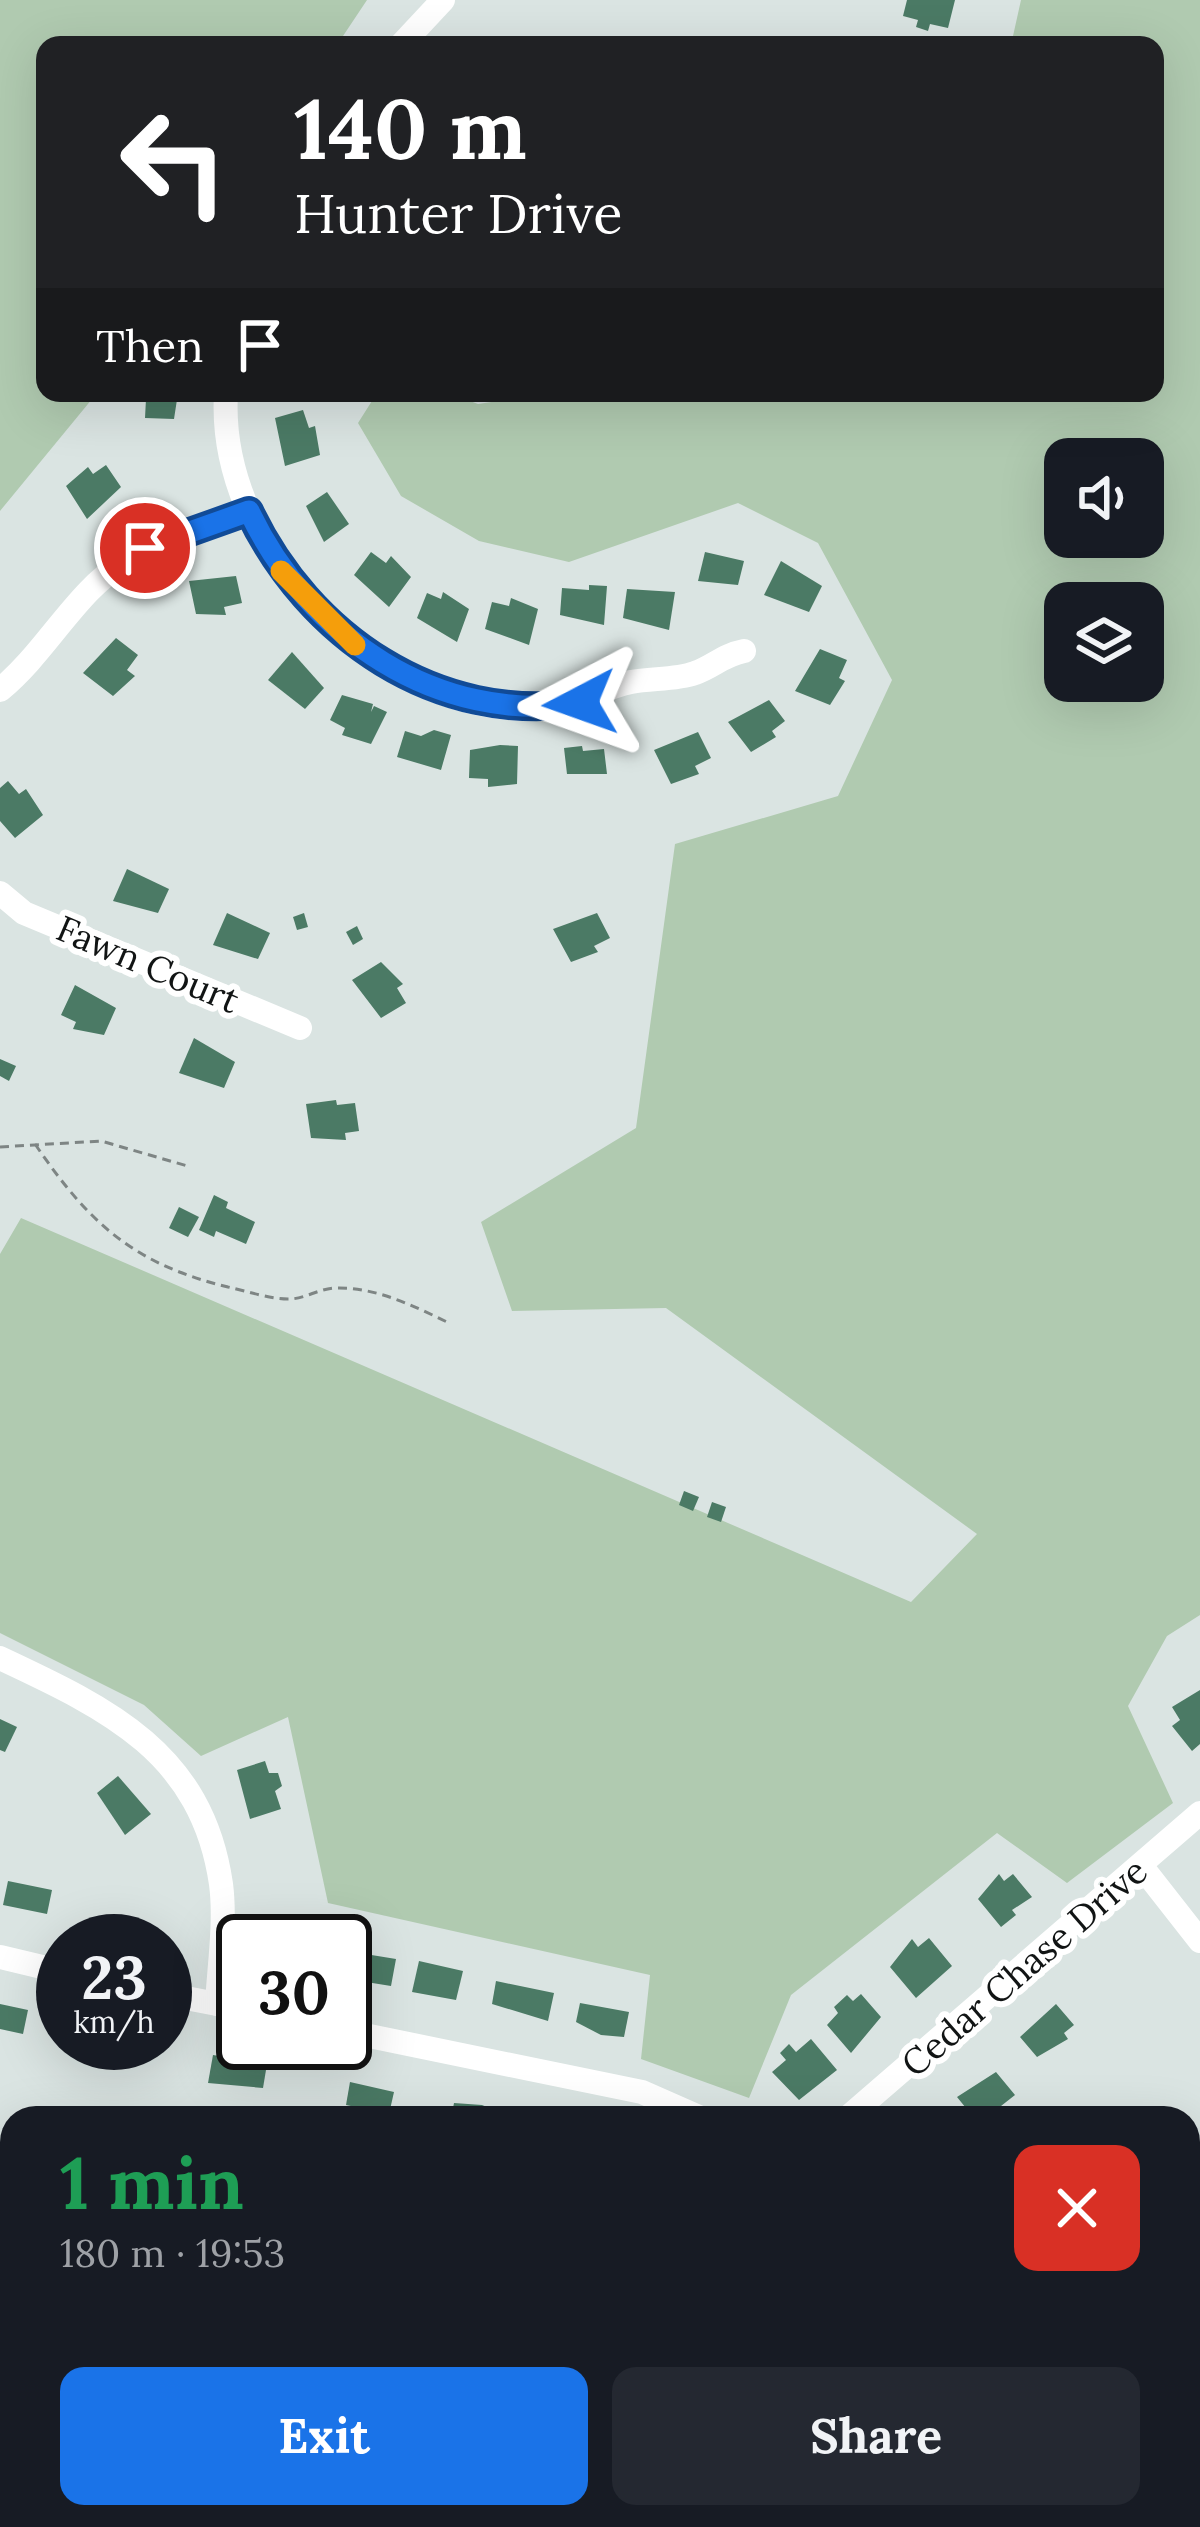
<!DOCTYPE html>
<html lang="en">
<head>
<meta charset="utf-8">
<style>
	:root { --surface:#171b24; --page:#242831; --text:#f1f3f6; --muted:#9ea1a6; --accent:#1a73e8 }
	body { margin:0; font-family:Lora,serif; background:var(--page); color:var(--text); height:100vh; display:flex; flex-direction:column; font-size:45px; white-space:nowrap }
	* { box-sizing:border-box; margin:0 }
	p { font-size:39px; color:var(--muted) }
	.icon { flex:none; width:66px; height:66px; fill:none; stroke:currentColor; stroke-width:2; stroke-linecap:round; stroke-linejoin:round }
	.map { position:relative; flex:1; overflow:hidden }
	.panel { position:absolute; left:0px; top:2106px; width:1200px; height:423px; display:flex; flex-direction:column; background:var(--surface); border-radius:36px 36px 0 0; box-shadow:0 12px 48px #0002 }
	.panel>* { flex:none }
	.top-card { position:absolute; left:36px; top:36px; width:1128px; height:366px; border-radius:24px; box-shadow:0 12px 48px #0002; background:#202124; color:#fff; overflow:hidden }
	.fabs { position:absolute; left:1044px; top:438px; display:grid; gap:24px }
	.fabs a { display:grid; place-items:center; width:120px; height:120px; border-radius:24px; background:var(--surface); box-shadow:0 12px 48px #0002; font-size:60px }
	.speed { position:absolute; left:36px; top:1914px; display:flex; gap:24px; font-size:60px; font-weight:700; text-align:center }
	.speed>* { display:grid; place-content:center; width:156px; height:156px; border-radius:50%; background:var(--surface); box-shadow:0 12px 48px #0002; line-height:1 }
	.speed small { font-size:30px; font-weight:400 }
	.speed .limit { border:6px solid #111; border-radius:18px; background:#fff; color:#111 }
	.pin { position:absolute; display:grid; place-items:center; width:102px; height:102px; color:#fff; margin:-51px; border:6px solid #fff; border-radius:50%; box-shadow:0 3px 12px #0007 }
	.me { position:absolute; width:132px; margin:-66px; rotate:266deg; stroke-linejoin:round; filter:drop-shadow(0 0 9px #0008) }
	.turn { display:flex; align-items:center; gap:42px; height:252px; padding:0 60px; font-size:54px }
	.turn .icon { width:156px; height:156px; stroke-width:2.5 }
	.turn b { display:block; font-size:84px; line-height:102px }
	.then { display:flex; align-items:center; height:114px; padding:0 60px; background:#0003; gap:24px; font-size:45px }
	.round { display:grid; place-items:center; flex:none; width:126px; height:126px; border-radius:24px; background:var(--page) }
	.head { display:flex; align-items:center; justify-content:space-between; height:204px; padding:0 60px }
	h1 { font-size:72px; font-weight:700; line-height:90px; color:#1e9e55 }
	.cta { display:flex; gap:24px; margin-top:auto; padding:24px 60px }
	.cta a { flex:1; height:138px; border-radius:24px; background:var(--accent); color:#fff; font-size:48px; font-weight:700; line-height:138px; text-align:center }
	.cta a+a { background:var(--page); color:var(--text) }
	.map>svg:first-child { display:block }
	.green { fill:#b0cab0; fill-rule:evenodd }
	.building { fill:#4b7a65 }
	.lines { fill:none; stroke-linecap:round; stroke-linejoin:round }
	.path { stroke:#7e8584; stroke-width:3; stroke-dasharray:9 6; stroke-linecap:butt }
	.minor { stroke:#fff; stroke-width:24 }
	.route-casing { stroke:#114b97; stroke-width:30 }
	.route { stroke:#1a73e8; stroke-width:21 }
	.slow { stroke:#f59e0b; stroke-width:21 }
	.labels { text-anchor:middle; stroke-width:12; stroke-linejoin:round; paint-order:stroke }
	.street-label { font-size:36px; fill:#111414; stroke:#fff }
</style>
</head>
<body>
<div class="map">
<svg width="1200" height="2527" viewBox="0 0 1200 2527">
	<rect width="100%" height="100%" fill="#dae4e2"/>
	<g class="green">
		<polygon points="0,0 367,0 337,45 45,45 45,393 97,393 0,511"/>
		<path d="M1021,0h179v1615l-33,21 -39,70 45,97 -106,80 -70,-50 -206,162 -42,103 -108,-39 9,-84 -322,-72 -40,-186 -87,39 -57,-51 -144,-72v-379l21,-36 890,384 66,-68 -311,-226 -154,3 -31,-89 155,-94 39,-284 163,-48 54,-116 -74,-137 -80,-40 -169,59 -90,-21 -78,-45 -43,-73 19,-30h72l29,11 74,-11h603v-348h-144zM1065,459h78v78h-78zM1065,603h78v78h-78z"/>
	</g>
	<g class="building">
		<polygon points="907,0 955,0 948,28 930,24 928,31 916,27 918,20 903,16"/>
		<polygon points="138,393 178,393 174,419 145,418 146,399 137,399"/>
		<polygon points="303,410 309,428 315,426 320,455 285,466 275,418"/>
		<polygon points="106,465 121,487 87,519 66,486 88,467 93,474"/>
		<polygon points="327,492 349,524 324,542 306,506"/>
		<polygon points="371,552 386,563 391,556 411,577 389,607 354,575"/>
		<polygon points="705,552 744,561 738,585 698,581"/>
		<polygon points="781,561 822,586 809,612 764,595"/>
		<polygon points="236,576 242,603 224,607 226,615 196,614 189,581"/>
		<polygon points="589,585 607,586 604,625 560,615 562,588 589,590"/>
		<polygon points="627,589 675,592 669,630 623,618"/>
		<polygon points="443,592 469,609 457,642 417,618 427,593 441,599"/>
		<polygon points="511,598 538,609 529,645 485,629 492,602 509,606"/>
		<polygon points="116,638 138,655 127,670 135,676 113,696 83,673"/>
		<polygon points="820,649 847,660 839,678 845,681 830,705 795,691"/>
		<polygon points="292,652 324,688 305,709 268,680"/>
		<polygon points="342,695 373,704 371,712 374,706 387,712 371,744 342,735 345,728 330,720"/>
		<polygon points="769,700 785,721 772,731 776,737 751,752 728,722"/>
		<polygon points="434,730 451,735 441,770 397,757 405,731 421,736"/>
		<polygon points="698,732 711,758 695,766 699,774 671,784 654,750"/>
		<polygon points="500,745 518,746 517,784 488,787 488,779 469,778 470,750"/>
		<polygon points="582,746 583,751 604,749 607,774 567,774 564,748"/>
		<polygon points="8,781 19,794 26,789 43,815 15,838 0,821 0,788"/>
		<polygon points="127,869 169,889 158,913 113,901"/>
		<polygon points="227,913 270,933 258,959 213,945"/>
		<polygon points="304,913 308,927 297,930 293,917"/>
		<polygon points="597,913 610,938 594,946 598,952 571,962 553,929"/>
		<polygon points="357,926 363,939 353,945 346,932"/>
		<polygon points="381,962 403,984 397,988 406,1003 381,1018 352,980"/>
		<polygon points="75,985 116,1008 104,1035 73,1029 76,1022 61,1015"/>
		<polygon points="194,1038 235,1062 224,1088 179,1073"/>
		<polygon points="0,1059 16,1066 9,1081 0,1076"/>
		<polygon points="336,1100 337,1105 355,1103 359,1131 345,1133 346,1140 311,1138 306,1104"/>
		<polygon points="214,1195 228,1202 226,1208 255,1222 246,1244 216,1231 214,1237 199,1230"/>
		<polygon points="179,1207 199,1217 188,1237 169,1228"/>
		<polygon points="684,1491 699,1497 693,1511 679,1505"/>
		<polygon points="712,1502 726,1507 721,1522 707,1517"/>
		<polygon points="1200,1690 1200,1744 1192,1751 1172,1726 1180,1720 1172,1707"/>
		<polygon points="0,1719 17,1727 5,1752 0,1750"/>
		<polygon points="265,1761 269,1773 278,1773 282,1786 275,1791 281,1809 250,1819 237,1770"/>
		<polygon points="118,1776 151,1814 125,1835 97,1793"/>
		<polygon points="999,1874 1004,1881 1013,1874 1032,1897 1012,1910 1016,1915 1001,1927 978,1899"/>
		<polygon points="8,1881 52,1890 47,1914 3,1905"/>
		<polygon points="282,1916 323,1935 320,1941 270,1941"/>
		<polygon points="929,1938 952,1966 916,1998 890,1967 912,1939 918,1947"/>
		<polygon points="347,1951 396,1959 391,1986 360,1981 360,1973 345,1970"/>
		<polygon points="419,1961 463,1971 456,2000 412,1992"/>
		<polygon points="496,1981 554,1993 548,2021 492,2004"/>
		<polygon points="861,1994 881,2017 851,2053 827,2025 838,2013 834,2007 847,1995 853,2001"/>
		<polygon points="580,2003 629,2012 624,2037 601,2035 576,2022"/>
		<polygon points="0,2004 28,2010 23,2034 0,2029"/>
		<polygon points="1056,2004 1074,2025 1064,2033 1068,2039 1037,2057 1020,2037"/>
		<polygon points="811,2039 837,2070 799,2100 772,2072 786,2060 780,2053 789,2044 796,2052"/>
		<polygon points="100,2043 142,2043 138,2059 128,2057 126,2064 98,2052"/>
		<polygon points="213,2055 267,2064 263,2088 208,2083"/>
		<polygon points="996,2072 1015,2095 1001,2106 1007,2112 1000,2118 974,2118 957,2097"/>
		<polygon points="350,2082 394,2092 389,2114 346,2105"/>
		<polygon points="454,2103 482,2105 499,2112 497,2118 451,2118"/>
		<polygon points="555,2517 582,2517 600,2526 605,2519 619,2527 549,2527"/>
		<polygon points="686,2517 714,2517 718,2527 671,2527"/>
	</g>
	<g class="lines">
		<g class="path">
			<path d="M35,1144c54,79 98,120 193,143 19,4 44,13 63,12 15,-1 30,-11 45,-11 40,-1 78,18 113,35"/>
			<polyline points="0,1147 101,1141 191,1167"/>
		</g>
		<g class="minor">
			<polyline points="401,45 443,0"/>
			<path d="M226,393c-10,160 156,327 318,315 32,-2 57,-20 87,-26 20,-4 45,-2 64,-9 18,-6 28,-18 49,-22"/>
			<path d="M0,690c35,-29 58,-67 89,-99 43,-45 103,-63 160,-80"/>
			<polyline points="0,893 24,913 300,1028"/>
			<path d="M0,1658c109,51 202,95 221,226 5,38 -2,82 -4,120"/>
			<polyline points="1142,1867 1200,1941"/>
			<polyline points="0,1957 63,1972"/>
			<polyline points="165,1994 243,2009"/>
			<polyline points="345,2031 642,2092 701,2118"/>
			<polyline points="847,2118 1200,1813"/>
			<polyline points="0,2517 12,2512"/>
		</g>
	</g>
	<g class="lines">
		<defs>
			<path id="route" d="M145,548l104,-37c59,125 188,214 331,192"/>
		</defs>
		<use href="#route" class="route-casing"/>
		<use href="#route" class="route"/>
		<polyline class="slow" points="281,571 355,645"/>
	</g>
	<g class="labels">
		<g class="street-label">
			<text transform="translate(148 964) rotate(23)" y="13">Fawn Court</text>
			<text transform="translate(1024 1967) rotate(-41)" y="13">Cedar Chase Drive</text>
		</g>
	</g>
</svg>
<div class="fabs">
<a><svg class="icon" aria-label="sound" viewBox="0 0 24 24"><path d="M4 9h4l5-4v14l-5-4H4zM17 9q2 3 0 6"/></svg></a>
<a><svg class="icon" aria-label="layers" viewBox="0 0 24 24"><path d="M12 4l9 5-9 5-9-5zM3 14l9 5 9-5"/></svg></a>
</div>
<div class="speed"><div>23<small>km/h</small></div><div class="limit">30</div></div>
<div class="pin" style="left:145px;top:548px;background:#d93025"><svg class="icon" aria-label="arrive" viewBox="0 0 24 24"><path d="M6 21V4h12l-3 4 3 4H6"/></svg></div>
<svg class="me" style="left:580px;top:703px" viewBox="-20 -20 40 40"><path d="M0-17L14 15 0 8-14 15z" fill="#1a73e8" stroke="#fff" stroke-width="4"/></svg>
<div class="top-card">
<div class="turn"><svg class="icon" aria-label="left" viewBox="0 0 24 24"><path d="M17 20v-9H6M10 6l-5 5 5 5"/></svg><div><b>140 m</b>Hunter Drive</div></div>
<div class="then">Then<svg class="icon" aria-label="arrive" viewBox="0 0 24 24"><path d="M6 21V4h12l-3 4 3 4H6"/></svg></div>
</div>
<section class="panel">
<div class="head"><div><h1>1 min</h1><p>180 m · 19:53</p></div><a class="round" style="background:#d93025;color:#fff"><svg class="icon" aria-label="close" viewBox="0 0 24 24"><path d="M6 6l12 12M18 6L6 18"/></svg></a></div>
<div class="cta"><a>Exit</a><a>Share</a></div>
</section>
</div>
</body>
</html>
